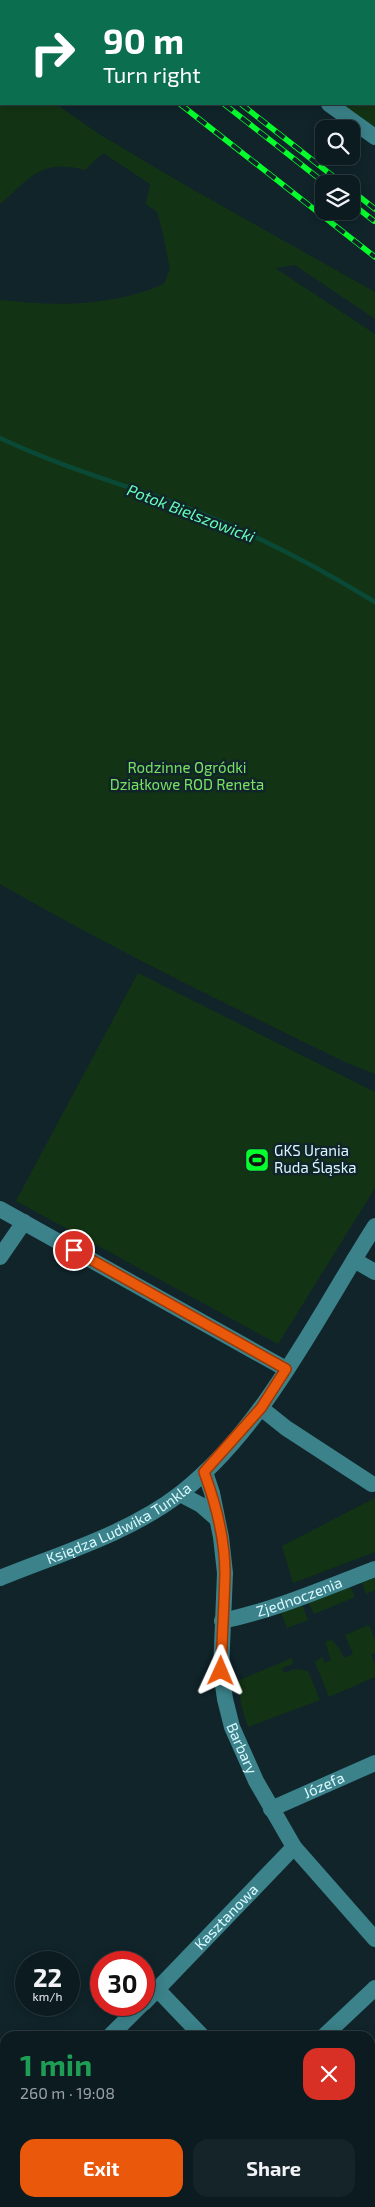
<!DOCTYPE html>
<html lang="en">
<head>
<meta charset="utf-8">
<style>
	:root { --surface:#0c1b20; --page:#152429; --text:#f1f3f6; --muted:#9aa1a5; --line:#2c393e; --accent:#ea580c }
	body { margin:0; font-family:"Exo 2",sans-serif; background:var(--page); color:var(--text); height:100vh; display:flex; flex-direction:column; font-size:19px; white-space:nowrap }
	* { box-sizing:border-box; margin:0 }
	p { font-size:16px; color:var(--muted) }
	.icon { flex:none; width:28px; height:28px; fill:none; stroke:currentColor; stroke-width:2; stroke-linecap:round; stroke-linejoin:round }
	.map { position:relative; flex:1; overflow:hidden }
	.panel { position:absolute; left:0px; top:2031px; width:375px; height:176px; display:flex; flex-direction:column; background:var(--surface); border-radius:15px 15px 0 0; box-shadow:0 2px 12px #0003,0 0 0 1px var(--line) }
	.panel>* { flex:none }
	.banner { position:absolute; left:0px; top:0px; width:375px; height:105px; box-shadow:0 2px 12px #0003,0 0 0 1px var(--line); background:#0b6e4f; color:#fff; overflow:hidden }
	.fabs { position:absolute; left:315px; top:120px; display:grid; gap:10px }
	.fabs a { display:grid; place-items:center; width:45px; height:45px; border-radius:10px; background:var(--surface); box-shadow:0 2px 12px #0003,0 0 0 1px var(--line); font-size:25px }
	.speed { position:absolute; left:15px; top:1951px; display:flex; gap:10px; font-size:25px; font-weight:700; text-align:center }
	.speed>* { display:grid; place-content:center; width:65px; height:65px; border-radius:50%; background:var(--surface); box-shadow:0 2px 12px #0003,0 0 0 1px var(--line); line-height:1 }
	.speed small { font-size:12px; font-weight:400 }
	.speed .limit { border:8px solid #d22; background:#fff; color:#111 }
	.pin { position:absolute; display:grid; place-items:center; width:42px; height:42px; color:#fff; margin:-21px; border:2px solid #fff; border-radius:50%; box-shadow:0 1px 5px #0007 }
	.me { position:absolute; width:55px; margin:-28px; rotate:1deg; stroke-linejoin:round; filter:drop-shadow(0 0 4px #0008) }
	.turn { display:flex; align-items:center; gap:18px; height:105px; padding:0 20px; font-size:22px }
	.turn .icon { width:65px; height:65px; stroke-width:2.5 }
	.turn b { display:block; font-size:35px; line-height:42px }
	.round { display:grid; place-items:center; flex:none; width:52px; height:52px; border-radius:15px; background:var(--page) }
	.summary { display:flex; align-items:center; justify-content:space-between; height:85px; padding:0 20px }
	h1 { font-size:30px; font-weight:700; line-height:38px; color:#1e9e55 }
	.action { display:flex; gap:10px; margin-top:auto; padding:10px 20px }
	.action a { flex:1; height:58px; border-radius:15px; background:var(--accent); color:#fff; font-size:20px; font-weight:700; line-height:58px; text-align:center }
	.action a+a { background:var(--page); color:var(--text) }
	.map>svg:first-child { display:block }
	.green { fill:#133414 }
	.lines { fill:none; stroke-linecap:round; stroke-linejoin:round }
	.stream { stroke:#0a4936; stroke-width:4.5 }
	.minor { stroke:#3b828a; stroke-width:16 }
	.rail-casing { stroke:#05ff2d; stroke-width:5.5 }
	.rail { stroke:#10242a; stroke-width:4; stroke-dasharray:11; stroke-linecap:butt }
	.route-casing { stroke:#983908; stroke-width:12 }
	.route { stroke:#ea580c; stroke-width:9 }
	.labels { text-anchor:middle; stroke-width:5; stroke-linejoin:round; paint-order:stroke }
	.park-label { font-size:15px; fill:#7ae262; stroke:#10242a }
	.poi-label { font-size:15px; fill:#d9f8ff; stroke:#10242a; text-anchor:start }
	.street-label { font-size:15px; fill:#d9f8ff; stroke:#10242a }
	.water-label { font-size:16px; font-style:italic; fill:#67ffb7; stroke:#10242a }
</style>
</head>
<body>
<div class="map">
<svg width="375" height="2207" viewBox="0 0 375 2207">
	<rect width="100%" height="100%" fill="#10242a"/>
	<g class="green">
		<polygon points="288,0 375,0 375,140 324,104 374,104 374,1"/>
		<path d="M0,64l1,40h55l43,30 91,54 185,104v27l-80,-54 -20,3 100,66v740l-28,-11c-117,-57 -234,-114 -347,-179v-584c56,6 112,7 164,-16l6,-15 -8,-39 -5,-18 -11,-8 4,-20 -47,-31 -18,17c-45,-12 -54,8 -85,34z"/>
		<polygon points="138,973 375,1092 375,1188 278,1344 16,1201"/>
		<polygon points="375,1498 375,1552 293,1583 282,1546"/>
		<polygon points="375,1577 375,1590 366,1594 362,1583"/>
		<polygon points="350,1587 355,1597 314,1614 309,1603"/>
		<polygon points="302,1605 308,1620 287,1628 281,1613"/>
		<polygon points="369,1625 375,1640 375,1653 371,1654 375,1664 375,1677 329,1697 315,1662 322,1657 325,1663 331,1660 325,1642 332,1640 339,1648 344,1658 353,1654 345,1635"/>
		<polygon points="292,1658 293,1664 282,1668 284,1673 295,1669 308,1671 320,1700 248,1727 242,1708 237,1681"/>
		<polygon points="0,2186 5,2190 5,2202 19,2203 24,2207 0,2207"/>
	</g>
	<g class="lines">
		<path class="stream" d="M0,438c61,29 125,47 188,70 65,25 128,58 187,94"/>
		<g class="minor">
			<polyline points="167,0 169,1"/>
			<polyline points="329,104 375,137"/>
			<polyline points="0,1209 286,1369"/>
			<polyline points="0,1257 24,1222"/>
			<polyline points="354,1260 375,1272"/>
			<polyline points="261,1408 286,1428 372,1484"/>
			<path id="s1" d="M205,1472l7,21 9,44 4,36 -4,98 4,28 7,28 24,54 38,66 81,92"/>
			<polyline points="180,1494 201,1505 217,1519"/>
			<path id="s2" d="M0,1578c59,-24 130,-45 181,-85 84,-66 137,-178 194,-267"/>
			<path id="s3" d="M222,1621c53,-11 103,-33 153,-52"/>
			<path id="s4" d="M271,1809l104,-46"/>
			<polyline points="157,1989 202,2036"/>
			<path id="s5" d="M144,2003l150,-156"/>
			<polyline points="110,2036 141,2005"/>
			<polyline points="324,2036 375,1988"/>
			<polyline points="370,2087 375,2082"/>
			<polyline points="0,2130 5,2135"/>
			<polyline points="0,2152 5,2157"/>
			<polyline points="55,2202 60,2207"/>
			<polyline points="79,2202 84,2207"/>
		</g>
		<defs>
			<g id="rail">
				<polyline points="50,0 51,1"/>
				<polyline points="91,0 93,1"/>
				<polyline points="108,0 110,1"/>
				<polyline points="180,104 375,257"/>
				<polyline points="224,104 326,184"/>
				<polyline points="241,104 343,184"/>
				<polyline points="351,190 375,209"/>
				<polyline points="351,203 374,221"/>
			</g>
		</defs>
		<use href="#rail" class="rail-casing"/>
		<use href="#rail" class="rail"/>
	</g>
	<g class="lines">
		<defs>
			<path id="route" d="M74,1250l212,119 -25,39 -57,64c12,32 21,69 21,102 -1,33 -3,65 -4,97"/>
		</defs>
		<use href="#route" class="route-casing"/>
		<use href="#route" class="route"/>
	</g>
	<defs>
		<symbol id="stadium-square" viewBox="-11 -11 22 22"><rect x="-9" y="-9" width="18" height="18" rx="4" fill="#05ff2d" stroke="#10242a"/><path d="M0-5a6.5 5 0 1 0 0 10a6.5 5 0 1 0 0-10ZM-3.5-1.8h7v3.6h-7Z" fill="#111"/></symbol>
	</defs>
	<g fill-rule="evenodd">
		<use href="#stadium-square" x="243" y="1146" width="28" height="28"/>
	</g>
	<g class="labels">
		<g class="park-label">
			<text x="187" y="773">Rodzinne Ogródki<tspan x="187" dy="17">Działkowe ROD Reneta</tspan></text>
		</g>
		<g class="poi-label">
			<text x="274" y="1156">GKS Urania<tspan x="274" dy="17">Ruda Śląska</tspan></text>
		</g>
		<g class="street-label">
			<text dy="5" stroke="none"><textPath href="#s2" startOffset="131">Księdza Ludwika Tunkla</textPath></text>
			<text dy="5" stroke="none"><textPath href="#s3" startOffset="81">Zjednoczenia</textPath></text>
			<text dy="5" stroke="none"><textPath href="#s1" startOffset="282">Barbary</textPath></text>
			<text dy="5" stroke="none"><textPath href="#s4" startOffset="58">Józefa</textPath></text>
			<text dy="5" stroke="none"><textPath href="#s5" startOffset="119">Kasztanowa</textPath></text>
		</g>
		<g class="water-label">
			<text transform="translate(191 513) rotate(21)" y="6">Potok Bielszowicki</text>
		</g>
	</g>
</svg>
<div class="fabs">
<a><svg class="icon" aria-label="search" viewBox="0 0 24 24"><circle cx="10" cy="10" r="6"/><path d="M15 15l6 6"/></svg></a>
<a><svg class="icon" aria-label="layers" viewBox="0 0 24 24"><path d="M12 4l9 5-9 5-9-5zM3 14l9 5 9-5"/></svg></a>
</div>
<div class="speed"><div>22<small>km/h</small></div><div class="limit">30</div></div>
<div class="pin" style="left:74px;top:1250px;background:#d93025"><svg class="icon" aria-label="arrive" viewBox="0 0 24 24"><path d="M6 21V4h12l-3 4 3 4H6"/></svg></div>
<svg class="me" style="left:221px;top:1671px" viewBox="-20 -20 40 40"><path d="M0-17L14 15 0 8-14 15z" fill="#ea580c" stroke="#fff" stroke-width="4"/></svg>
<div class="banner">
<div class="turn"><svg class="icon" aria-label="right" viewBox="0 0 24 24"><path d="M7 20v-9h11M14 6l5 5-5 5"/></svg><div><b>90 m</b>Turn right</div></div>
</div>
<section class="panel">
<div class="summary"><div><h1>1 min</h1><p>260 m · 19:08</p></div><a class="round" style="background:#d93025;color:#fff"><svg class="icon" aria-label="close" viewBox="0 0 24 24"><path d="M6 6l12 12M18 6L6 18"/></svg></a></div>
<div class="action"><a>Exit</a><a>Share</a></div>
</section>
</div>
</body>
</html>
